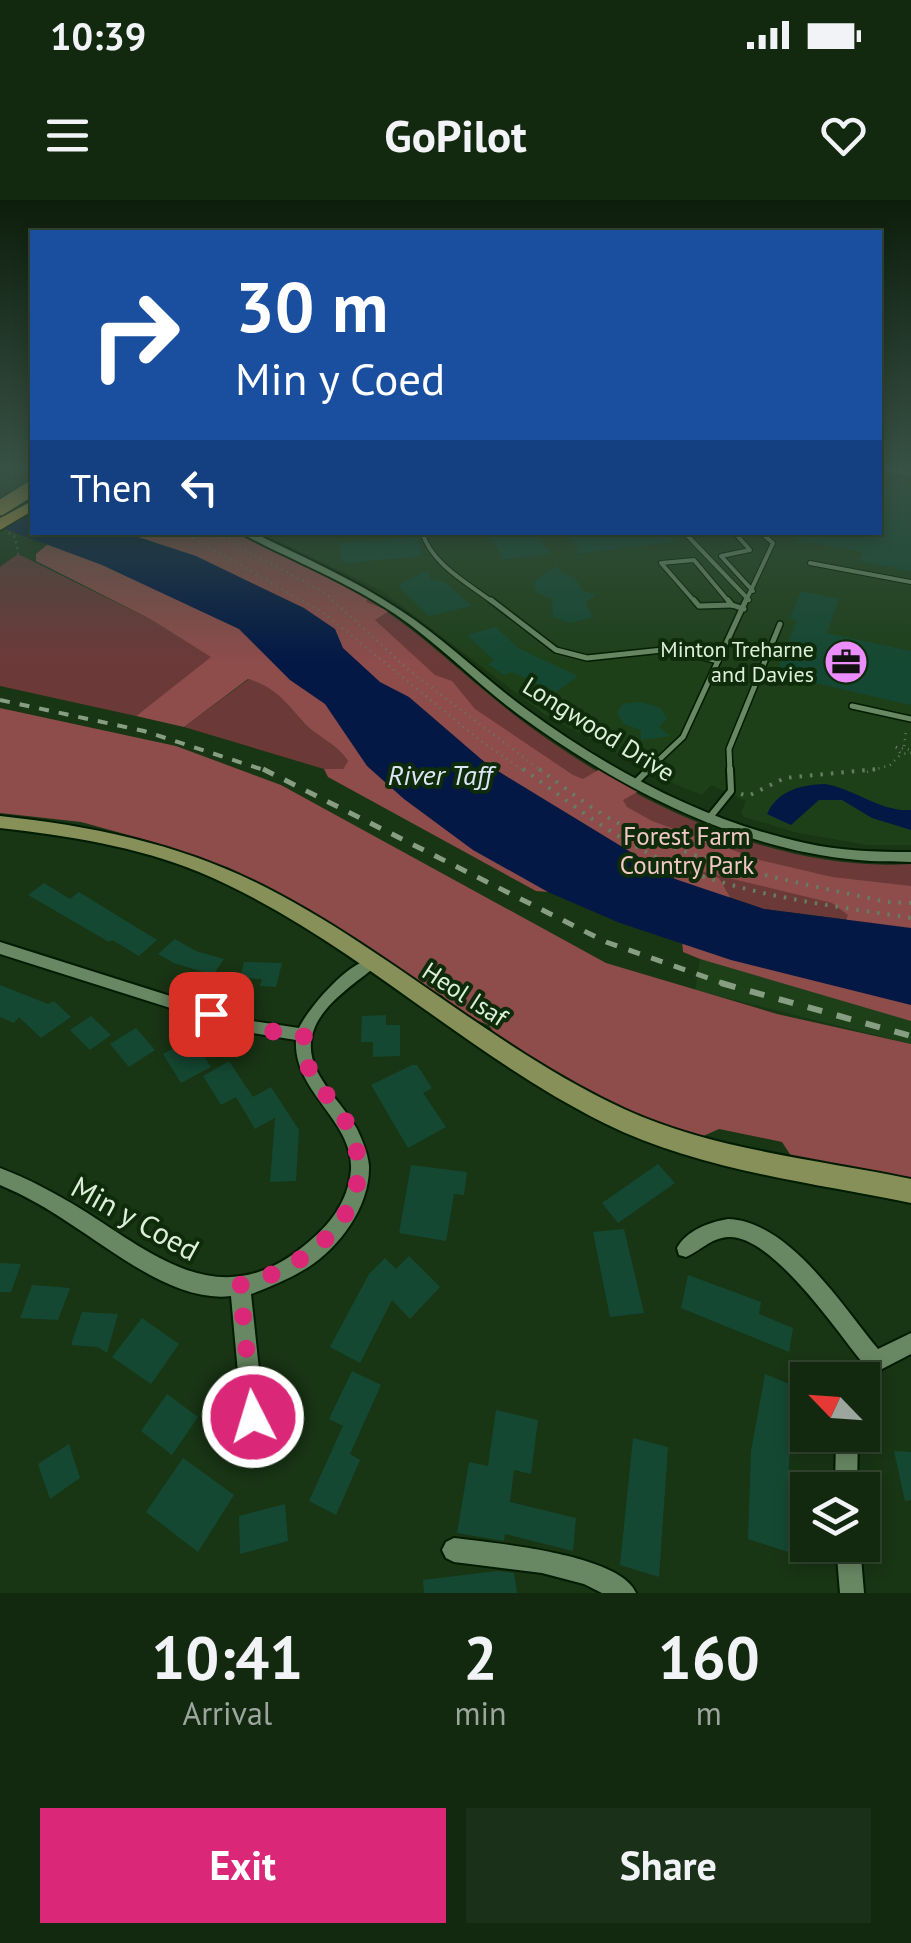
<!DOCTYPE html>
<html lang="en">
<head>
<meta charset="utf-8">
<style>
	:root { --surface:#12280f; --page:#1b3018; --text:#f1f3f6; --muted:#9ca69e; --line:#31442f; --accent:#db2777 }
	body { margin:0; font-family:"PT Sans",sans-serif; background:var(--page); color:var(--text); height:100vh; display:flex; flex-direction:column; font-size:38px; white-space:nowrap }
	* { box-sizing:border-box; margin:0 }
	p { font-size:32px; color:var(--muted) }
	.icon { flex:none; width:55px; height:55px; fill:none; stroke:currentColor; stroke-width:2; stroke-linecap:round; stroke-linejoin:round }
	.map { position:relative; height:1393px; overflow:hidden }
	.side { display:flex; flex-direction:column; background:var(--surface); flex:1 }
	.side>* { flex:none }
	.top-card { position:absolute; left:30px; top:30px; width:852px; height:305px; border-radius:0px; box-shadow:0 5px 15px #0003,0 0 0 2px var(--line); background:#1a4fa0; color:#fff; overflow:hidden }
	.needle { width:65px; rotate:295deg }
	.buttons { position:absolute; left:790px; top:1162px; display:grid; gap:20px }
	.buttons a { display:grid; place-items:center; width:90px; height:90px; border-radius:0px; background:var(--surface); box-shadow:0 5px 15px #0003,0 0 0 2px var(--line); font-size:50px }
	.pin { position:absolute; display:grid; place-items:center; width:85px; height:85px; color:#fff; margin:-42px; border-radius:20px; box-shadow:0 5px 15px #0006 }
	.me { position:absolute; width:110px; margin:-55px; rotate:355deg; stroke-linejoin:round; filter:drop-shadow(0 0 8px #0008) }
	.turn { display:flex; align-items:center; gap:35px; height:210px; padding:0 40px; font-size:45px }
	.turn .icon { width:130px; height:130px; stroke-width:2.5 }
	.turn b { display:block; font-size:70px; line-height:85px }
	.then { display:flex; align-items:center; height:95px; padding:0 40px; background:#0003; gap:20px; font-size:38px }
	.eta { display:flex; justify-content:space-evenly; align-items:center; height:170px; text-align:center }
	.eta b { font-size:60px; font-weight:600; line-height:70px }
	.button { display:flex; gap:20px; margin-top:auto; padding:20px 40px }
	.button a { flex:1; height:115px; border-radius:0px; background:var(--accent); color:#fff; font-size:40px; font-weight:600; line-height:115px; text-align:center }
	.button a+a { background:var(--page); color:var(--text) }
	.status { display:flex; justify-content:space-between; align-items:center; height:70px; padding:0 50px; background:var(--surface); direction:ltr }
	.status svg { height:28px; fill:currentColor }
	header { display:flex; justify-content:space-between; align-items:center; height:130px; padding:0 40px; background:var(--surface); font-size:45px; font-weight:600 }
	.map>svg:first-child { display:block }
	.built { fill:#1e4019 }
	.green { fill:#6c3939 }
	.forest { fill:#8e4c4b }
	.water { fill:#031845 }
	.building { fill:#154832 }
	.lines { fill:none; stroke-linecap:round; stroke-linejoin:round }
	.service-far2-casing { stroke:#011c00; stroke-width:6 }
	.service-far1-casing { stroke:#011c00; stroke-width:8 }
	.service-casing { stroke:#011c00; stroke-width:10 }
	.minor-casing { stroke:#011c00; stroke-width:4 }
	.secondary-casing { stroke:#011c00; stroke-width:4 }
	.motorway-casing { stroke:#011c00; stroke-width:4 }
	.path-far1 { stroke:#657d61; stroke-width:2.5; stroke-dasharray:1 5; stroke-linecap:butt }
	.path { stroke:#657d61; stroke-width:4; stroke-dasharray:2.5 8; stroke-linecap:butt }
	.service-far2 { stroke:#688863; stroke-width:4 }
	.service-far1 { stroke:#688863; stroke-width:5 }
	.service { stroke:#688863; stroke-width:6 }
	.minor { fill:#688863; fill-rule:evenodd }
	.secondary { fill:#88905a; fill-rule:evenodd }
	.motorway { fill:#d4a446; fill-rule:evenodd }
	.rail-far2 { stroke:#879e83; stroke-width:4; stroke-dasharray:10 10; stroke-linecap:butt }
	.rail-far1 { stroke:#879e83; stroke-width:5; stroke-dasharray:12 12; stroke-linecap:butt }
	.rail { stroke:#879e83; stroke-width:6; stroke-dasharray:15 15; stroke-linecap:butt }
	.motorway-bridge-casing { stroke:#011c00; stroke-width:18; stroke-linecap:butt }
	.motorway-bridge { stroke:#d4a446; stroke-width:15 }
	.route { stroke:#db2777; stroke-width:18; stroke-dasharray:0 32.4 }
	.labels { text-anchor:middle; stroke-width:8; stroke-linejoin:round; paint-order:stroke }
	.far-poi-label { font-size:22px; fill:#ddefda; stroke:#0e2b0a; text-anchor:end }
	.street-label { font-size:25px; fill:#ddefda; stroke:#0e2b0a }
	.park-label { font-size:25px; fill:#f2c8c6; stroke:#0e2b0a }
	.water-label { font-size:28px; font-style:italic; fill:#dce5f5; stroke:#0e2b0a }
	.near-street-label { font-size:30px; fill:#ddefda; stroke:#0e2b0a }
</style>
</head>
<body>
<div class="status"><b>10:39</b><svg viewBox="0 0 49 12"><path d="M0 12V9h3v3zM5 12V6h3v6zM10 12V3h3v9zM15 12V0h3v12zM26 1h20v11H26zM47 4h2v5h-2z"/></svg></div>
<header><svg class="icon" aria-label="menu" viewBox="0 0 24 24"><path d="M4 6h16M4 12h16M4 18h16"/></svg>GoPilot<svg class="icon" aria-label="heart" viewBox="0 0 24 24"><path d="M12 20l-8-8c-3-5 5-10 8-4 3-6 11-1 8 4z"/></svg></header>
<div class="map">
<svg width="911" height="1393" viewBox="0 0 911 1393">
	<rect width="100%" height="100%" fill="#183514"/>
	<g class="built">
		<polygon points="880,267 911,267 911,645 867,645 798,633 744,617 741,612 746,601 711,585 702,595 677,585 544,514 382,391 261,333 880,332"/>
		<polygon points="700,759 911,814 911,844 695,790"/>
	</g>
	<g class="green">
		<path d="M234,333c47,22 98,43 142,71 53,35 98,81 149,119 105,78 251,150 386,141v64l-147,-19 -89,-30 -382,-277z"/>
		<polygon points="18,354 150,419 212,457 136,516 0,486 0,367"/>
		<path d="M249,479c27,8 38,25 56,45 15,15 31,19 43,37l-5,8h-19l-140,-42z"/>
	</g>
	<g class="forest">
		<polygon points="102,333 234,333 294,359 305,357 310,369 371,392 366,402 389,411 375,420 435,475 452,481 475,509 573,575 583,579 600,569 636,579 641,590 623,600 627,607 652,621 760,660 832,677 911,686 911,735 844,726 848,715 832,703 692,669 685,671 697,679 709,675 719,678 730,697 716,701 591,634 455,542 390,489 340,458 304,408"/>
		<path d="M57,344l179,78 307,260 5,10 -12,-1 -208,-114 -4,-8h19l5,-8c-12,-18 -28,-22 -43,-37 -18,-20 -29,-37 -57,-45l-64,48 -48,-11 75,-59 -61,-38 -114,-58v-7l12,-10z"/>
		<polygon points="0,508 176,546 281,585 606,763 777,814 911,844 911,981 793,959 782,942 719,929 699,938 611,909 499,841 489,825 454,812 443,796 395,773 227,671 157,643 81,622 0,613"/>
		<polygon points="682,739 911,800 911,821 700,759 683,752"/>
	</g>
	<g class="water">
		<polygon points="0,298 32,303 32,332 126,333 196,356 304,408 335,429 343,448 380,482 409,497 488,565 675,679 764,709 911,728 911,805 731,760 620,723 548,692 473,650 404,599 367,566 325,504 290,480 239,429 102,365 0,327"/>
		<path d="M825,584c30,5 55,28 86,26v20l-39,-12 -30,-18h-23l-28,25 -24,-11c11,-24 34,-29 58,-30z"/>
	</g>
	<g class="building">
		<polygon points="880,280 911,285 911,371 860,361 863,352 797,340 797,332 880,332"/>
		<polygon points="488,332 536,332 550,354 503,359"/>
		<polygon points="566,332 673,332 673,342 573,354 578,350"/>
		<polygon points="417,337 423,356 343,363 339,343"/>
		<polygon points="557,365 562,373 574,377 584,391 596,394 586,403 593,417 570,423 553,417 552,399 536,392 534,382"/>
		<polygon points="428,369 431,380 444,381 472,406 429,416 398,386"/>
		<polygon points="801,391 839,399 827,433 911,451 911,505 776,474 797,420 790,419"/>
		<polygon points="496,427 518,448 578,476 556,492 512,472 504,475 488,464 494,460 467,435"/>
		<polygon points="641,502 660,508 667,518 659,527 670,536 641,540 641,530 624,524 617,513 623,504"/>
		<polygon points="44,683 70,699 79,692 157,740 139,756 112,740 109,742 28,695"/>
		<polygon points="175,739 196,751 224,759 213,775 174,763 158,754"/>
		<polygon points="244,762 282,763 276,787 260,786 262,779 240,778"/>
		<polygon points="0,785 48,804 54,801 71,817 41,838 19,817 14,823 0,817"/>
		<polygon points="386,815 386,825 400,825 400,856 373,857 373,842 361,842 362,816"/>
		<polygon points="91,816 111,835 90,850 70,830"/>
		<polygon points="136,828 155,850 129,867 110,844"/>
		<polygon points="192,838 211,867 181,883 163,854"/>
		<polygon points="229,861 253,897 271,887 299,930 296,981 270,982 275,918 255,929 236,897 221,905 203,876"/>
		<polygon points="412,865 417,865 432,888 423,893 446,927 408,948 371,885"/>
		<polygon points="658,964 675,983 618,1023 602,1003"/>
		<polygon points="411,965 467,972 464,995 454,994 446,1041 399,1033"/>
		<polygon points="624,1029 644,1113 610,1117 593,1032"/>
		<polygon points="409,1056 440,1087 410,1119 392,1100 360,1163 330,1147 369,1074 385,1058 396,1069"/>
		<polygon points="0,1063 21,1064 11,1092 0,1092"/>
		<polygon points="688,1075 761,1102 759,1114 793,1128 789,1152 681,1108"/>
		<polygon points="32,1085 70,1088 58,1120 20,1118"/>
		<polygon points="82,1112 118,1114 107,1153 98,1147 71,1145"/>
		<polygon points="142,1118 179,1144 151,1184 112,1157"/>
		<polygon points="352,1171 381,1185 350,1254 360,1260 336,1315 309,1301 343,1226 329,1219"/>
		<polygon points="765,1174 799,1188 789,1260 788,1352 748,1339 751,1251"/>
		<polygon points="167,1194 198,1217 172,1255 141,1231"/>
		<polygon points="496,1210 538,1220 531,1274 514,1270 510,1302 576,1318 573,1351 505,1334 504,1341 457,1333 469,1262 488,1266"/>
		<polygon points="633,1238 668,1247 659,1377 620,1365"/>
		<polygon points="69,1244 80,1278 50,1299 38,1264"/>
		<polygon points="894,1251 911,1252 911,1300 905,1301"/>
		<polygon points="183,1258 234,1295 198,1352 146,1312"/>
		<polygon points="285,1304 288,1341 240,1354 239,1316"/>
		<polygon points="496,1371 514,1373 517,1393 424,1393 423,1380"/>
	</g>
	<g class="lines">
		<defs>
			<g id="service-far2">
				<polyline points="880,269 911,274"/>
				<path d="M422,332c10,33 46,51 72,71"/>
				<polyline points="684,332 749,400"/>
				<polyline points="734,332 750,350 721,356 753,391"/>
				<polyline points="810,363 911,382"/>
				<polyline points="696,403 661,363 694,360 730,403"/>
				<polyline points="745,403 773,343 760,332"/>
			</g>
			<g id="service-far1">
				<polyline points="491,400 556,450 587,458 672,449 718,461"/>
				<polyline points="694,400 699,406 732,405"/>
				<polyline points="728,400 732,405"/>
				<polyline points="732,405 744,409"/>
				<polyline points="852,506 911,519"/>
				<polyline points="646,572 683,537 746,400"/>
				<polyline points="730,572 729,549 780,424"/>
			</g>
			<g id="service">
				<polyline points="636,582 649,569"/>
				<polyline points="710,617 731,591 730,569"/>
			</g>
			<g id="minor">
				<path d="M240,332h12c50,25 102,47 148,78 45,29 82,67 126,99 83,61 178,112 279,134 35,8 70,9 106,9v10c-18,-1 -36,0 -53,-2 -124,-11 -240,-73 -339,-145 -43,-32 -80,-71 -124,-101 -30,-20 -62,-36 -94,-51 -20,-10 -42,-19 -61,-31z"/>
				<path d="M0,742l246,78 53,8c10,-21 53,-71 76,-69l2,4 -2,4c-23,19 -61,42 -64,75 -3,34 31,59 46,87 5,11 11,24 12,37 1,40 -29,81 -62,102 -18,11 -37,19 -56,26l13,123 -3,8 -8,3 -8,-3 -3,-8 -11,-121c-55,7 -118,-45 -162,-73 -22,-15 -45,-28 -69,-38v-17c29,11 55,25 81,41 75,47 140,106 224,36 25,-20 43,-43 46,-75 3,-49 -58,-78 -55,-130l-50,-8 -246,-78z"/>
				<path d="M728,1019c61,2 114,87 150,130l33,-16v21l-29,15 -15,18 -5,2v-9h-12l12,-18c-26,-32 -91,-128 -134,-125 -17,1 -28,14 -42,20l-7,-2 -2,-7c9,-17 32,-26 51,-29z"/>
				<polygon points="836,1235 858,1235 857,1290 835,1290"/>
				<path d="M454,1338c39,5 166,16 182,55h-34l-18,-9 -42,-11 -88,-11 -8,-4 -4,-8 4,-8z"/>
				<polygon points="836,1345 860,1345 864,1393 840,1393"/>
			</g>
			<path id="secondary" d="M0,616c94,10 185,29 269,73 124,64 228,161 355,220 89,41 192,50 287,70v24c-102,-21 -212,-33 -307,-80 -143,-71 -257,-189 -405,-251 -63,-26 -131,-36 -199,-44z"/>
			<polygon id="motorway" points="32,301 32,311 0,330 0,318"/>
		</defs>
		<use href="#service-far2" class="service-far2-casing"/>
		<use href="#service-far1" class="service-far1-casing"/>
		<use href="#service" class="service-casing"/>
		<use href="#minor" class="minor-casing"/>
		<use href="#secondary" class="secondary-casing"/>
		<use href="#motorway" class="motorway-casing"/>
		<g class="path-far1">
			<polyline points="0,280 23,267"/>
			<polyline points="183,332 325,414 481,541 526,572"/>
			<polyline points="213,332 325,393 411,472 543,572"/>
			<polyline points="9,333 15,337 18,354"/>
			<polyline points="904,546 906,531"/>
			<polyline points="896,547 901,554 911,553"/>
			<polyline points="896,547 911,550"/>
			<polyline points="867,572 890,565 901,554"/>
		</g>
		<g class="path">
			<path d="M523,569c37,26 74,56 114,78 84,47 180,56 274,71"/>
			<path d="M539,569c27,19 54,42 83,56 83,42 175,57 265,77l24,1"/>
			<polyline points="741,594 748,596 785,578 878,569"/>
		</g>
		<use href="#service-far2" class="service-far2"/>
		<use href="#service-far1" class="service-far1"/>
		<use href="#service" class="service"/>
		<use href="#minor" class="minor"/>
		<use href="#secondary" class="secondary"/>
		<use href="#motorway" class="motorway"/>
		<polyline class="rail-far2" points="0,500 144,531 270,572"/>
		<polyline class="rail-far1" points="263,569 606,742 728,785"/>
		<polyline class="rail" points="721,783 911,836"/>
		<defs>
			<polyline id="motorway-bridge" points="0,308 32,288"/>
		</defs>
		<use href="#motorway-bridge" class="motorway-bridge-casing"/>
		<use href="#motorway-bridge" class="motorway-bridge"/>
	</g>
	<linearGradient id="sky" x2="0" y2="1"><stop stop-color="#0d1d0b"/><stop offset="0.58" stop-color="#375145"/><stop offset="1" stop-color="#375145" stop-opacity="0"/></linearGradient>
	<rect width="911" height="462" fill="url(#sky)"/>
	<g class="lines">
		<path class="route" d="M211,814l49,16 44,5c-6,41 31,61 46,95 34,78 -42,139 -110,155l13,132"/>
	</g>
	<defs>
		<symbol id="office-disc" viewBox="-11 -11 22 22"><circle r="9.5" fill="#eb8dfc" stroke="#0e2b0a"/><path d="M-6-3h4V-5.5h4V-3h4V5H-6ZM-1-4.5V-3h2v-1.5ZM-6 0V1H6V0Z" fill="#111"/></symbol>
	</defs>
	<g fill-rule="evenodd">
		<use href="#office-disc" x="821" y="437" width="50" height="50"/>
	</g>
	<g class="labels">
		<g class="far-poi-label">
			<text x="814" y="457">Minton Treharne<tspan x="814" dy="25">and Davies</tspan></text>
		</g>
		<g class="street-label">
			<text transform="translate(599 529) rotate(32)" y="9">Longwood Drive</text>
			<text transform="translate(465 794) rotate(33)" y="9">Heol Isaf</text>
		</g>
		<g class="park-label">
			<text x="687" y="645">Forest Farm<tspan x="687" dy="29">Country Park</tspan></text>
		</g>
		<g class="water-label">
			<text x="440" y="585">River Taff</text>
		</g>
		<g class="near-street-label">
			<text transform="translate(135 1019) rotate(29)" y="10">Min y Coed</text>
		</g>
	</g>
</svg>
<div class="buttons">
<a><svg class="needle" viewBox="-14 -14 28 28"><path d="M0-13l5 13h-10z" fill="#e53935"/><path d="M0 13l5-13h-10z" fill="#9ca69e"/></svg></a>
<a><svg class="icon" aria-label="layers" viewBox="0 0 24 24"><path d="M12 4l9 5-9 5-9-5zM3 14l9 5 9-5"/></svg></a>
</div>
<div class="pin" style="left:211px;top:814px;background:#d93025"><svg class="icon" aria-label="arrive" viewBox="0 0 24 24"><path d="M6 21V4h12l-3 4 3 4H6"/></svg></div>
<svg class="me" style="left:253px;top:1217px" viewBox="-20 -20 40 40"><circle r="17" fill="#db2777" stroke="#fff" stroke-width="3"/><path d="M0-11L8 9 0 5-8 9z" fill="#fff"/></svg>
<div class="top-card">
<div class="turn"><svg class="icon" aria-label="right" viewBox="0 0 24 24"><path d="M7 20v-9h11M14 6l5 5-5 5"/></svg><div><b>30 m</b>Min y Coed</div></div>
<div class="then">Then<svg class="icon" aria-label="left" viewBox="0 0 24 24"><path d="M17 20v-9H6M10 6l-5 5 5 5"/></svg></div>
</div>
</div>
<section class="side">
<div class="eta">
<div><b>10:41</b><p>Arrival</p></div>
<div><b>2</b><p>min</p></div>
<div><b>160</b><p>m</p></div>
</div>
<div class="button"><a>Exit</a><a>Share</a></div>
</section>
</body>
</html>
